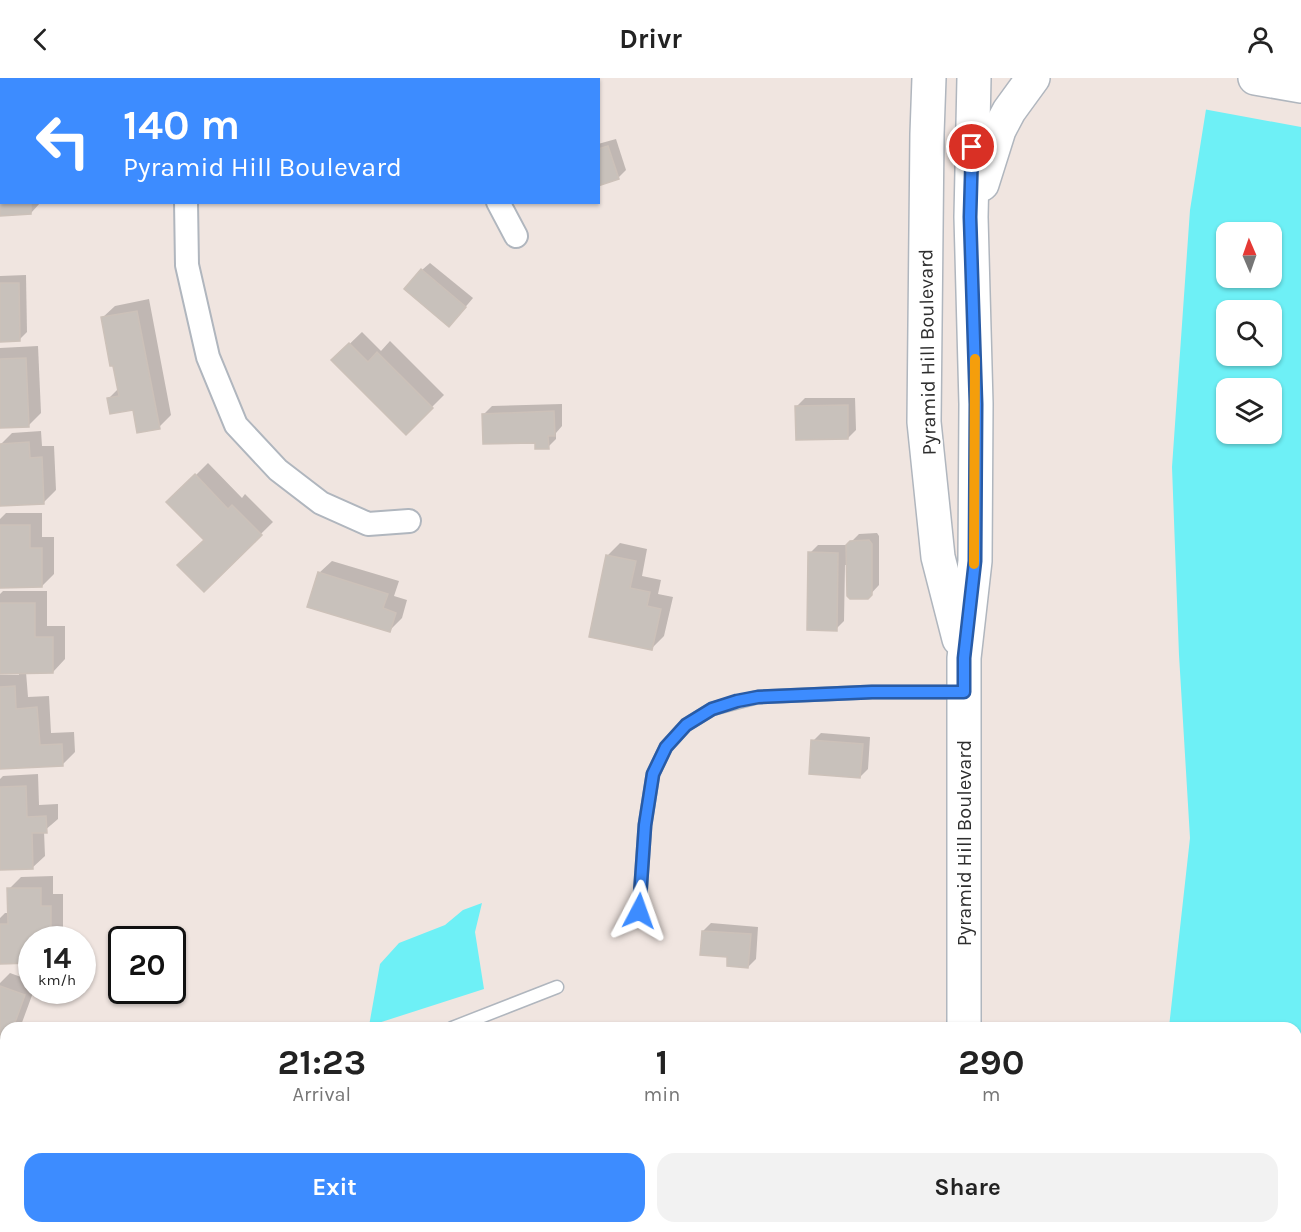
<!DOCTYPE html>
<html lang="en">
<head>
<meta charset="utf-8">
<style>
	:root { --surface:#fff; --page:#f2f2f2; --text:#222; --muted:#767676; --accent:#3d8cff }
	body { margin:0; font-family:Karla,sans-serif; background:var(--page); color:var(--text); height:100vh; display:flex; flex-direction:column; font-size:22px; white-space:nowrap }
	* { box-sizing:border-box; margin:0 }
	p { font-size:20px; color:var(--muted) }
	.icon { flex:none; width:33px; height:33px; fill:none; stroke:currentColor; stroke-width:2; stroke-linecap:round; stroke-linejoin:round }
	.map { position:relative; flex:1; overflow:hidden }
	.sheet { position:absolute; left:0px; top:944px; width:1302px; height:212px; display:flex; flex-direction:column; background:var(--surface); border-radius:18px 18px 0 0; box-shadow:0 2px 4px #0004 }
	.sheet>* { flex:none }
	.top-card { position:absolute; left:0px; top:0px; width:600px; height:126px; box-shadow:0 2px 4px #0004; background:#3d8cff; color:#fff; overflow:hidden }
	.needle { width:39px; rotate:358deg }
	.fabs { position:absolute; left:1216px; top:144px; display:grid; gap:12px }
	.fabs a { display:grid; place-items:center; width:66px; height:66px; border-radius:12px; background:var(--surface); box-shadow:0 2px 4px #0004; font-size:30px }
	.speed { position:absolute; left:18px; top:848px; display:flex; gap:12px; font-size:30px; font-weight:700; text-align:center }
	.speed>* { display:grid; place-content:center; width:78px; height:78px; border-radius:50%; background:var(--surface); box-shadow:0 2px 4px #0004; line-height:1 }
	.speed small { font-size:15px; font-weight:400 }
	.speed .limit { border:3px solid #111; border-radius:9px; background:#fff; color:#111 }
	.pin { position:absolute; display:grid; place-items:center; width:51px; height:51px; color:#fff; margin:-26px; border:3px solid #fff; border-radius:50%; box-shadow:0 2px 6px #0007 }
	.me { position:absolute; width:66px; margin:-33px; rotate:4deg; stroke-linejoin:round; filter:drop-shadow(0 0 4px #0008) }
	.turn { display:flex; align-items:center; gap:21px; height:126px; padding:0 24px; font-size:27px }
	.turn .icon { width:78px; height:78px; stroke-width:2.5 }
	.turn b { display:block; font-size:42px; line-height:51px }
	.eta { display:flex; justify-content:space-evenly; align-items:center; height:102px; text-align:center }
	.eta b { font-size:36px; font-weight:700; line-height:42px }
	.primary-button { display:flex; gap:12px; margin-top:auto; padding:12px 24px }
	.primary-button a { flex:1; height:69px; border-radius:18px; background:var(--accent); color:#fff; font-size:24px; font-weight:700; line-height:69px; text-align:center }
	.primary-button a+a { background:var(--page); color:var(--text) }
	header { display:flex; justify-content:space-between; align-items:center; height:78px; padding:0 24px; background:var(--surface); font-size:27px; font-weight:700 }
	.map>svg:first-child { display:block }
	.water { fill:#6ef0f6; fill-rule:evenodd }
	.pier { fill:#f0e5e0 }
	.shadow { fill:#0003 }
	.building { fill:#c8c1bb; stroke:#ccc1b9; stroke-width:1.5 }
	.lines { fill:none; stroke-linecap:round; stroke-linejoin:round }
	.service-casing { stroke:#b0b6be; stroke-width:15 }
	.minor-casing { stroke:#b0b6be; stroke-width:26 }
	.secondary-casing { stroke:#b0b6be; stroke-width:36 }
	.service { stroke:#fff; stroke-width:12 }
	.minor { stroke:#fff; stroke-width:22 }
	.secondary { stroke:#fff; stroke-width:33 }
	.route-casing { stroke:#285ba6; stroke-width:15 }
	.route { stroke:#3d8cff; stroke-width:10 }
	.slow { stroke:#f59e0b; stroke-width:10 }
	.labels { text-anchor:middle; stroke-width:4.5; stroke-linejoin:round; paint-order:stroke }
	.street-label { font-size:20px; fill:#2e2e2e; stroke:#fff }
</style>
</head>
<body>
<header><svg class="icon" aria-label="back" viewBox="0 0 24 24"><path d="M15 5l-7 7 7 7"/></svg>Drivr<svg class="icon" aria-label="person" viewBox="0 0 24 24"><circle cx="12" cy="8" r="4"/><path d="M4 21q1-7 8-7t8 7"/></svg></header>
<div class="map">
<svg width="1301" height="1154" viewBox="0 0 1301 1154">
	<rect width="100%" height="100%" fill="#f0e5e0"/>
	<g class="water">
		<path d="M1211,0h90v1154h-146v-5h141v-199l-127,-1 21,-189 -11,-183 -7,-188 18,-257zM1227,154h45v46h-45zM1227,232h45v46h-45zM1227,310h45v46h-45z"/>
		<polygon points="482,825 475,854 484,911 369,948 380,886 399,865 445,847 463,832"/>
	</g>
	<polygon class="pier" points="1208,0 1301,0 1301,49 1203,31"/>
	<g class="shadow">
		<polygon points="0,0 41,0 41,2 2,2 0,34"/>
		<polygon points="483,0 539,0 541,2 482,2"/>
		<polygon points="0,48 2,48 2,124 41,124 31,135 0,136"/>
		<polygon points="616,61 626,92 618,100 598,106 598,66"/>
		<polygon points="430,185 473,220 457,239 422,192"/>
		<polygon points="26,197 27,254 19,262 0,262 0,198"/>
		<polygon points="149,221 171,337 159,349 134,330 108,321 119,310 102,240 115,228"/>
		<polygon points="362,254 381,273 390,263 444,317 406,355 333,282"/>
		<polygon points="38,268 41,335 29,347 0,348 0,270"/>
		<polygon points="805,320 855,320 856,352 848,360 797,328"/>
		<polygon points="562,326 562,348 556,355 556,361 548,369 484,336 492,328"/>
		<polygon points="41,353 42,368 54,368 56,412 44,424 0,427 0,367 12,355"/>
		<polygon points="208,385 242,420 245,416 273,444 204,512 206,462 169,424"/>
		<polygon points="6,435 42,435 42,459 54,459 54,496 42,508 0,508 0,441"/>
		<polygon points="877,455 879,458 879,507 867,520 848,487 845,487 844,543 836,551 810,475 818,467 848,467 859,456"/>
		<polygon points="620,465 647,471 642,498 661,502 658,516 673,519 664,558 652,570 608,477"/>
		<polygon points="332,483 399,503 394,518 407,522 402,540 390,552 319,495"/>
		<polygon points="3,513 47,513 47,548 65,548 65,581 53,594 26,594 28,619 49,618 51,655 74,654 75,674 63,686 0,690 0,597 19,597 19,594 0,594 0,516"/>
		<polygon points="821,655 870,659 868,691 860,699 813,663"/>
		<polygon points="38,696 39,727 58,726 58,741 44,753 45,778 32,790 0,791 0,701 3,698"/>
		<polygon points="53,798 53,816 63,816 63,861 32,861 0,884 0,840 5,835 9,835 9,811 21,799"/>
		<polygon points="711,845 758,849 756,881 748,889 729,878 703,853"/>
		<polygon points="10,895 32,903 32,912 34,912 20,950 6,950 6,983 0,989 0,905"/>
		<polygon points="6,1030 6,1092 0,1093 0,1036"/>
	</g>
	<g class="building">
		<polygon points="0,0 17,2 2,2 0,36"/>
		<polygon points="0,58 2,58 2,124 31,124 31,136 0,138"/>
		<polygon points="608,68 619,101 598,108 598,71"/>
		<polygon points="421,191 466,229 449,249 404,211"/>
		<polygon points="0,205 19,205 20,263 0,264"/>
		<polygon points="137,233 160,351 137,355 133,332 110,336 107,320 119,318 113,288 110,288 101,239"/>
		<polygon points="349,265 368,284 377,274 433,330 406,357 331,282"/>
		<polygon points="26,280 29,349 0,350 0,281"/>
		<polygon points="848,327 848,361 796,362 795,328"/>
		<polygon points="554,333 555,358 548,358 549,371 535,371 535,365 483,366 482,336"/>
		<polygon points="29,364 30,380 42,379 44,426 0,428 0,366"/>
		<polygon points="195,396 228,431 232,427 262,457 204,514 177,487 204,462 166,424"/>
		<polygon points="0,447 30,447 30,470 42,470 42,509 0,510"/>
		<polygon points="869,462 872,466 872,517 868,521 850,521 847,518 846,467 850,463"/>
		<polygon points="808,474 838,475 837,553 807,552"/>
		<polygon points="606,477 636,483 630,510 650,514 647,528 661,531 652,572 589,559"/>
		<polygon points="318,494 388,516 383,530 396,535 390,554 307,529"/>
		<polygon points="0,525 35,525 35,559 53,559 53,595 0,596"/>
		<polygon points="15,608 16,631 37,629 40,667 62,666 63,688 0,691 0,609"/>
		<polygon points="811,662 863,666 860,700 809,696"/>
		<polygon points="26,708 27,739 46,738 47,755 32,755 33,791 0,792 0,709"/>
		<polygon points="7,810 41,810 41,828 51,828 51,861 32,861 32,885 0,886 0,846 8,846"/>
		<polygon points="702,853 751,856 748,890 727,888 727,879 700,877"/>
		<polygon points="0,908 25,917 13,950 6,950 6,968 0,984"/>
		<polygon points="6,1038 6,1094 0,1094 0,1039"/>
	</g>
	<g class="lines">
		<defs>
			<g id="service">
				<polyline points="639,833 645,747 653,696 666,669 686,647 712,631 758,619 872,614 964,614"/>
				<polyline points="452,950 557,909"/>
				<polyline points="324,1149 324,1154"/>
			</g>
			<g id="minor">
				<polyline points="183,0 183,2"/>
				<polyline points="186,124 187,187 208,279 236,347 278,392 321,425 368,446 409,443"/>
				<polyline points="498,124 516,158"/>
				<polyline points="865,1154 951,1149"/>
			</g>
			<g id="secondary">
				<polyline points="929,0 927,56 924,344 938,479 959,561"/>
				<polyline points="1255,0 1301,8"/>
				<polyline points="982,106 999,52 1009,33 1033,0"/>
				<polyline points="964,950 964,580 975,483 976,326 971,139 974,0"/>
				<polyline points="962,1149 962,1154"/>
			</g>
		</defs>
		<use href="#service" class="service-casing"/>
		<use href="#minor" class="minor-casing"/>
		<use href="#secondary" class="secondary-casing"/>
		<use href="#service" class="service"/>
		<use href="#minor" class="minor"/>
		<use href="#secondary" class="secondary"/>
	</g>
	<g class="lines">
		<defs>
			<polyline id="route" points="639,833 645,747 653,696 666,669 686,647 712,631 737,623 758,619 872,614 964,614 964,580 975,483 976,326 970,139 972,69"/>
		</defs>
		<use href="#route" class="route-casing"/>
		<use href="#route" class="route"/>
		<polyline class="slow" points="974,486 975,281"/>
	</g>
	<g class="labels">
		<g class="street-label">
			<text transform="translate(927 274) rotate(-91)" y="7">Pyramid Hill Boulevard</text>
			<text transform="translate(964 765) rotate(-90)" y="7">Pyramid Hill Boulevard</text>
		</g>
	</g>
</svg>
<div class="fabs">
<a><svg class="needle" viewBox="-14 -14 28 28"><path d="M0-13l5 13h-10z" fill="#e53935"/><path d="M0 13l5-13h-10z" fill="#767676"/></svg></a>
<a><svg class="icon" aria-label="search" viewBox="0 0 24 24"><circle cx="10" cy="10" r="6"/><path d="M15 15l6 6"/></svg></a>
<a><svg class="icon" aria-label="layers" viewBox="0 0 24 24"><path d="M12 4l9 5-9 5-9-5zM3 14l9 5 9-5"/></svg></a>
</div>
<div class="speed"><div>14<small>km/h</small></div><div class="limit">20</div></div>
<div class="pin" style="left:972px;top:69px;background:#d93025"><svg class="icon" aria-label="arrive" viewBox="0 0 24 24"><path d="M6 21V4h12l-3 4 3 4H6"/></svg></div>
<svg class="me" style="left:639px;top:833px" viewBox="-20 -20 40 40"><path d="M0-17L14 15 0 8-14 15z" fill="#3d8cff" stroke="#fff" stroke-width="4"/></svg>
<div class="top-card">
<div class="turn"><svg class="icon" aria-label="left" viewBox="0 0 24 24"><path d="M17 20v-9H6M10 6l-5 5 5 5"/></svg><div><b>140 m</b>Pyramid Hill Boulevard</div></div>
</div>
<section class="sheet">
<div class="eta">
<div><b>21:23</b><p>Arrival</p></div>
<div><b>1</b><p>min</p></div>
<div><b>290</b><p>m</p></div>
</div>
<div class="primary-button"><a>Exit</a><a>Share</a></div>
</section>
</div>
</body>
</html>
